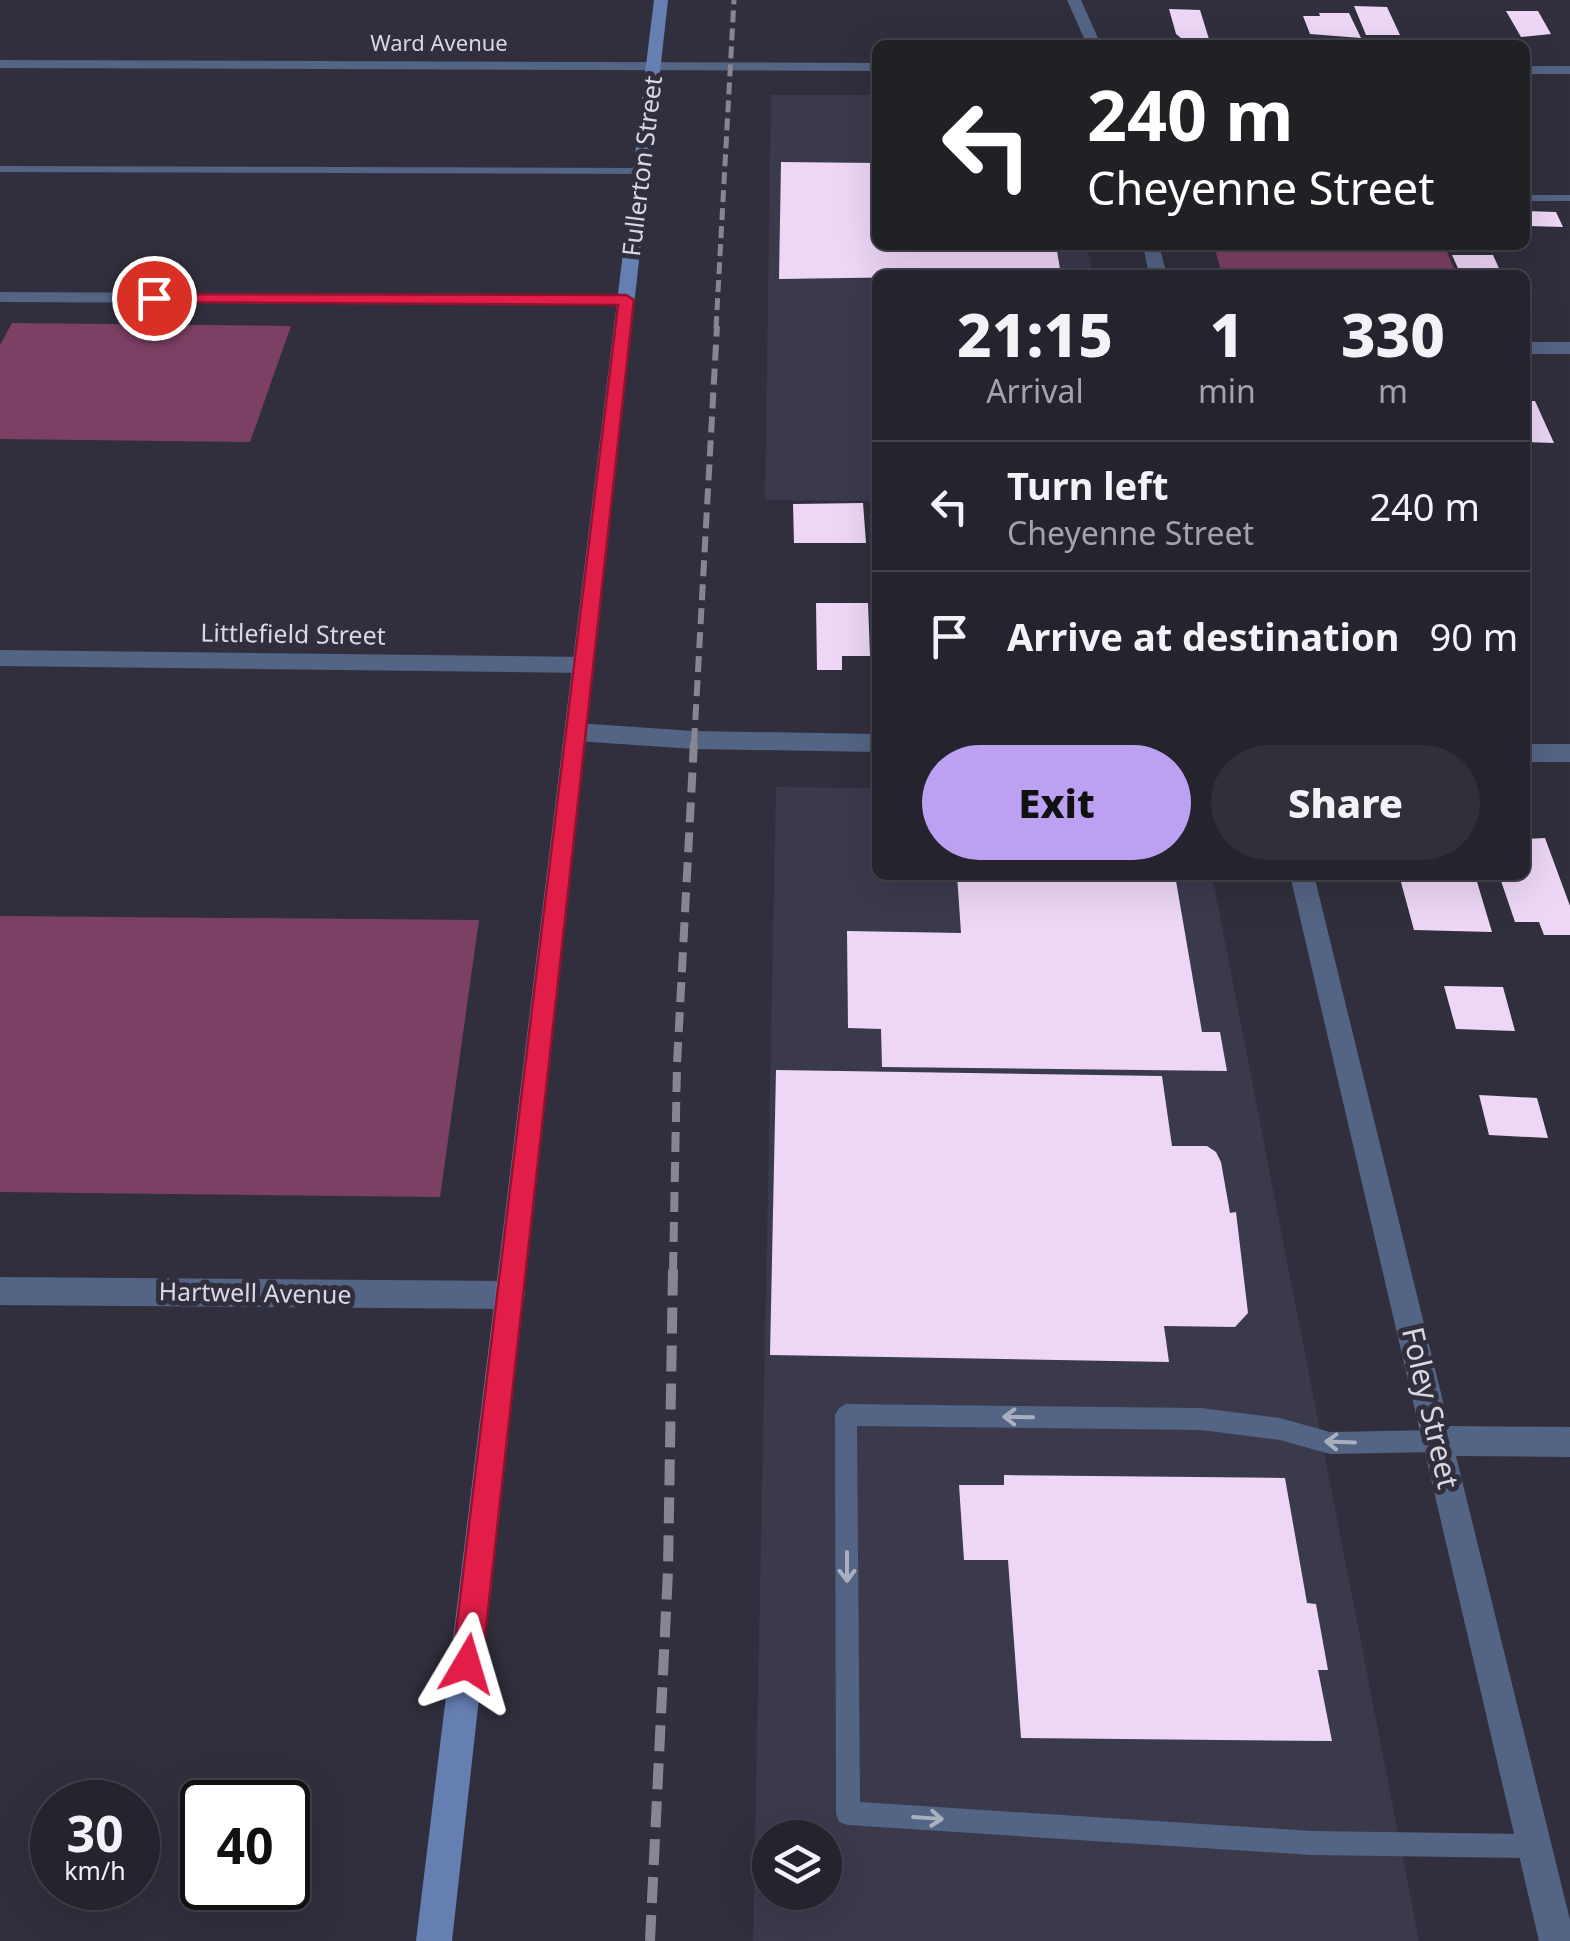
<!DOCTYPE html>
<html lang="en">
<head>
<meta charset="utf-8">
<style>
	:root { --surface:#25232e; --page:#312f3a; --text:#f1f3f6; --muted:#a3a4aa; --line:#42404a; --accent:#bca0f2 }
	body { margin:0; font-family:"Noto Sans",sans-serif; background:var(--page); color:var(--text); height:100vh; display:flex; flex-direction:column; font-size:38px; white-space:nowrap }
	* { box-sizing:border-box; margin:0 }
	p { font-size:32px; color:var(--muted) }
	.icon { flex:none; width:55px; height:55px; fill:none; stroke:currentColor; stroke-width:2; stroke-linecap:round; stroke-linejoin:round }
	.map { position:relative; flex:1; overflow:hidden }
	.sheet { position:absolute; left:872px; top:270px; width:658px; height:610px; display:flex; flex-direction:column; background:var(--surface); border-radius:15px; box-shadow:0 10px 40px #0002,0 0 0 2px var(--line) }
	.sheet>* { flex:none }
	.hud { position:absolute; left:872px; top:40px; width:658px; height:210px; border-radius:15px; box-shadow:0 10px 40px #0002,0 0 0 2px var(--line); background:#202124; color:#fff; overflow:hidden }
	.controls { position:absolute; left:752px; top:1820px; display:grid; gap:20px }
	.controls a { display:grid; place-items:center; width:90px; height:90px; border-radius:50%; background:var(--surface); box-shadow:0 10px 40px #0002,0 0 0 2px var(--line); font-size:50px }
	.speed { position:absolute; left:30px; top:1780px; display:flex; gap:20px; font-size:50px; font-weight:700; text-align:center }
	.speed>* { display:grid; place-content:center; width:130px; height:130px; border-radius:50%; background:var(--surface); box-shadow:0 10px 40px #0002,0 0 0 2px var(--line); line-height:1 }
	.speed small { font-size:25px; font-weight:400 }
	.speed .limit { border:5px solid #111; border-radius:15px; background:#fff; color:#111 }
	.pin { position:absolute; display:grid; place-items:center; width:85px; height:85px; color:#fff; margin:-42px; border:5px solid #fff; border-radius:50%; box-shadow:0 2px 10px #0007 }
	.me { position:absolute; width:110px; margin:-55px; rotate:7deg; stroke-linejoin:round; filter:drop-shadow(0 0 8px #0008) }
	.turn { display:flex; align-items:center; gap:35px; height:210px; padding:0 50px; font-size:45px }
	.turn .icon { width:130px; height:130px; stroke-width:2.5 }
	.turn b { display:block; font-size:70px; line-height:85px }
	.eta { display:flex; justify-content:space-evenly; align-items:center; height:170px; text-align:center }
	.eta b { font-size:60px; font-weight:800; line-height:70px }
	.cta { display:flex; gap:20px; margin-top:auto; padding:20px 50px }
	.cta a { flex:1; height:115px; border-radius:60px; background:var(--accent); color:#111; font-size:40px; font-weight:800; line-height:115px; text-align:center }
	.cta a+a { background:var(--page); color:var(--text) }
	ul { padding:0; list-style:none }
	li { display:flex; align-items:center; gap:30px; height:130px; padding:0 50px; border-top:2px solid var(--line) }
	li div { flex:1 }
	li b { display:block; font-size:38px }
	li em { font-style:normal }
	.map>svg:first-child { display:block }
	.built { fill:#3b394c; fill-rule:evenodd }
	.green { fill:#7d4065 }
	.building { fill:#edd6f6 }
	.lines { fill:none; stroke-linecap:round; stroke-linejoin:round }
	.lane { fill:#546484; fill-rule:evenodd }
	.street { fill:#546484; fill-rule:evenodd }
	.secondary { fill:#667fb3; fill-rule:evenodd }
	.rail-far3 { stroke:#868590; stroke-width:5; stroke-dasharray:12 6; stroke-linecap:butt }
	.rail-far2 { stroke:#868590; stroke-width:6; stroke-dasharray:16 8; stroke-linecap:butt }
	.rail-far1 { stroke:#868590; stroke-width:8; stroke-dasharray:20 10; stroke-linecap:butt }
	.rail { stroke:#868590; stroke-width:10; stroke-dasharray:26 12; stroke-linecap:butt }
	.oneway { stroke:#aaafc0 }
	.route { fill:#e11d48; stroke:#92132f; stroke-width:2.5 }
	.labels { text-anchor:middle; stroke-width:10; stroke-linejoin:round; paint-order:stroke }
	.far-street-label { font-size:22px; fill:#d9d8e1; stroke:#312f3d }
	.street-label { font-size:25px; fill:#d9d8e1; stroke:#312f3d }
	.near-street-label { font-size:30px; fill:#d9d8e1; stroke:#312f3d }
</style>
</head>
<body>
<div class="map">
<svg width="1570" height="1941" viewBox="0 0 1570 1941">
	<rect width="100%" height="100%" fill="#312f3d"/>
	<g class="built">
		<polygon points="771,95 877,95 878,245 1087,245 1093,275 878,275 877,501 765,500"/>
		<path d="M776,787l101,1 1,87h334l207,1066h-666zM770,1838h55v54h-55z"/>
	</g>
	<g class="green">
		<polygon points="1214,245 1444,245 1457,275 1222,275"/>
		<polygon points="12,323 291,326 250,442 0,439 0,345"/>
		<polygon points="0,916 479,920 440,1197 0,1192"/>
	</g>
	<g class="building">
		<polygon points="1354,6 1387,7 1400,35 1366,35"/>
		<polygon points="1169,9 1200,10 1209,39 1181,38 1176,34"/>
		<polygon points="1506,11 1538,11 1551,34 1521,37"/>
		<polygon points="1319,13 1349,13 1361,38 1310,34 1303,16 1320,16"/>
		<polygon points="781,162 878,163 878,245 1056,245 1061,275 779,279"/>
		<polygon points="1525,211 1556,212 1563,227 1529,226"/>
		<polygon points="1452,255 1493,255 1502,275 1461,275"/>
		<polygon points="1525,401 1535,401 1554,443 1525,442"/>
		<polygon points="863,503 866,543 794,543 793,504"/>
		<polygon points="816,603 868,603 870,656 842,656 842,670 817,670"/>
		<polygon points="1545,838 1570,906 1570,935 1544,935 1539,922 1515,922 1499,875 1525,875 1525,839"/>
		<polygon points="957,875 1175,875 1202,1032 1220,1032 1227,1071 882,1067 881,1029 848,1028 847,931 961,933"/>
		<polygon points="1399,875 1475,875 1492,932 1414,930"/>
		<polygon points="1444,986 1503,987 1515,1031 1456,1029"/>
		<polygon points="776,1070 1162,1076 1172,1146 1207,1146 1216,1152 1221,1162 1230,1213 1236,1212 1248,1313 1235,1327 1164,1326 1169,1362 770,1355"/>
		<polygon points="1479,1095 1537,1098 1548,1138 1489,1135"/>
		<polygon points="1004,1475 1285,1478 1307,1603 1316,1604 1328,1670 1318,1670 1332,1741 1021,1738 1008,1560 964,1560 959,1485 1004,1485"/>
	</g>
	<g class="lines">
		<g class="lane">
			<polygon points="0,166 641,168 647,171 641,174 0,172"/>
			<rect x="1525" y="195" width="45" height="6"/>
			<polygon points="846,1404 1201,1408 1280,1418 1330,1432 1438,1430 1446,1433 1449,1441 1446,1449 1438,1452 1330,1454 1280,1440 1201,1430 857,1426 860,1802 1311,1831 1534,1834 1543,1837 1546,1846 1543,1855 1534,1858 1311,1855 848,1825 839,1822 836,1813 835,1415 839,1408"/>
		</g>
		<g class="street">
			<polygon points="1067,0 1081,0 1101,45 1087,45"/>
			<polygon points="0,60 878,63 878,71 0,68"/>
			<rect x="1525" y="66" width="45" height="8"/>
			<polygon points="1143,245 1159,245 1167,275 1149,275"/>
			<polygon points="0,292 627,295 636,300 627,305 0,302"/>
			<rect x="1525" y="342" width="45" height="12"/>
			<polygon points="0,650 584,657 595,665 584,673 0,666"/>
			<polygon points="576,723 694,731 878,734 878,752 694,749 576,741 565,732"/>
			<rect x="1525" y="744" width="45" height="18"/>
			<polygon points="1290,875 1314,875 1449,1426 1570,1427 1570,1457 1456,1456 1570,1920 1570,1941 1539,1941"/>
			<polygon points="0,1277 511,1281 521,1285 525,1295 521,1305 511,1309 0,1305"/>
		</g>
		<polygon class="secondary" points="654,0 668,0 452,1941 416,1941"/>
		<polyline class="rail-far3" points="716,328 734,0"/>
		<polyline class="rail-far2" points="694,744 717,326"/>
		<polyline class="rail-far1" points="673,1272 677,1064 694,742"/>
		<polyline class="rail" points="650,1941 668,1571 673,1269"/>
	</g>
	<defs><path id="oneway-shaft" d="M-6 0H5M1.5-3L5.5 0L1.5 3" fill="none" stroke-width="1.6" stroke-linecap="round" stroke-linejoin="round" transform="scale(2.5)"/></defs>
	<g class="oneway">
		<use href="#oneway-shaft" transform="translate(1018 1417) rotate(-179)"/>
		<use href="#oneway-shaft" transform="translate(1340 1442) rotate(-178)"/>
		<use href="#oneway-shaft" transform="translate(847 1567) rotate(90)"/>
		<use href="#oneway-shaft" transform="translate(928 1818) rotate(4)"/>
	</g>
	<polygon class="route" points="149,294 626,295 634,300 482,1664 478,1674 467,1678 456,1674 452,1664 618,305 154,302 146,298"/>
	<g class="labels">
		<g class="far-street-label">
			<text x="439" y="51">Ward Avenue</text>
		</g>
		<g class="street-label">
			<text transform="translate(642 166) rotate(-83)" y="9">Fullerton Street</text>
			<text transform="translate(293 634) rotate(1)" y="9">Littlefield Street</text>
			<text transform="translate(255 1293) rotate(1)" y="9">Hartwell Avenue</text>
		</g>
		<g class="near-street-label">
			<text transform="translate(1430 1408) rotate(77)" y="10">Foley Street</text>
		</g>
	</g>
</svg>
<div class="controls">
<a><svg class="icon" aria-label="layers" viewBox="0 0 24 24"><path d="M12 4l9 5-9 5-9-5zM3 14l9 5 9-5"/></svg></a>
</div>
<div class="speed"><div>30<small>km/h</small></div><div class="limit">40</div></div>
<div class="pin" style="left:154px;top:298px;background:#d93025"><svg class="icon" aria-label="arrive" viewBox="0 0 24 24"><path d="M6 21V4h12l-3 4 3 4H6"/></svg></div>
<svg class="me" style="left:467px;top:1664px" viewBox="-20 -20 40 40"><path d="M0-17L14 15 0 8-14 15z" fill="#e11d48" stroke="#fff" stroke-width="4"/></svg>
<div class="hud">
<div class="turn"><svg class="icon" aria-label="left" viewBox="0 0 24 24"><path d="M17 20v-9H6M10 6l-5 5 5 5"/></svg><div><b>240 m</b>Cheyenne Street</div></div>
</div>
<section class="sheet">
<div class="eta">
<div><b>21:15</b><p>Arrival</p></div>
<div><b>1</b><p>min</p></div>
<div><b>330</b><p>m</p></div>
</div>
<ul>
<li><svg class="icon" aria-label="left" viewBox="0 0 24 24"><path d="M17 20v-9H6M10 6l-5 5 5 5"/></svg><div><b>Turn left</b><p>Cheyenne Street</p></div><em>240 m</em></li>
<li><svg class="icon" aria-label="arrive" viewBox="0 0 24 24"><path d="M6 21V4h12l-3 4 3 4H6"/></svg><div><b>Arrive at destination</b></div><em>90 m</em></li>
</ul>
<div class="cta"><a>Exit</a><a>Share</a></div>
</section>
</div>
</body>
</html>
